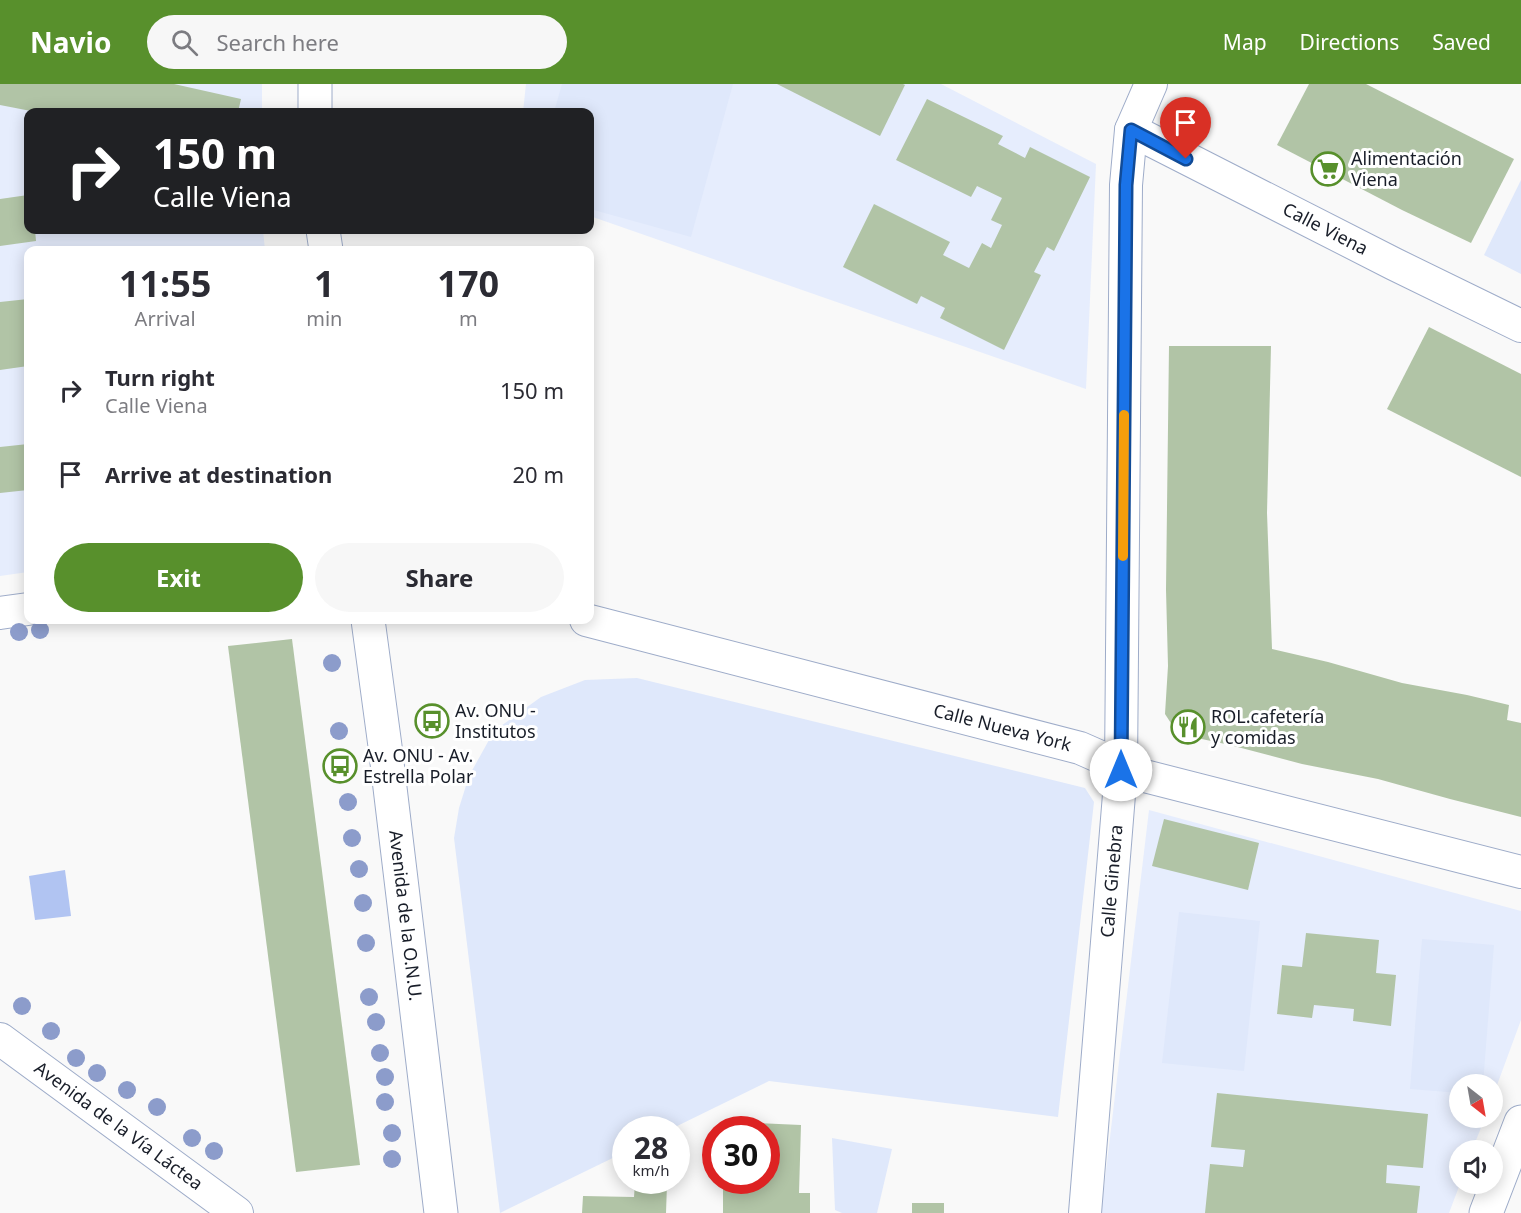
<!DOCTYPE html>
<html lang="en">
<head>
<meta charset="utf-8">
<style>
	:root { --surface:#fff; --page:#f7f7f7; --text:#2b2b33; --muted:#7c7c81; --accent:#58902c }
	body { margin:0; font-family:"Noto Sans",sans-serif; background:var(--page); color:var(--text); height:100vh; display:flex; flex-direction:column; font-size:22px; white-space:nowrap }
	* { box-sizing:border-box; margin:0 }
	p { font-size:20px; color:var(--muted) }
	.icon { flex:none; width:33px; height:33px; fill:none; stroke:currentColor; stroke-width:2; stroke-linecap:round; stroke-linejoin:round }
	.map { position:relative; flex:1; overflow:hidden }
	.details { position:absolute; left:24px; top:162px; width:570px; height:378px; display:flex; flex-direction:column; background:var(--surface); border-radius:12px; box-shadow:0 3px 15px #0003 }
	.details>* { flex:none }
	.top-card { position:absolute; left:24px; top:24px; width:570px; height:126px; border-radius:12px; box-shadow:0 3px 15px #0003; background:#202124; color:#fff; overflow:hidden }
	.needle { width:39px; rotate:149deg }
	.tools { position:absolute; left:1449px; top:990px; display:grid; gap:12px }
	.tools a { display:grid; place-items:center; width:54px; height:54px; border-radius:50%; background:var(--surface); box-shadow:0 3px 15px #0003; font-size:30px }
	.speed { position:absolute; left:612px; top:1032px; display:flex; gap:12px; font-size:30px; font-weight:700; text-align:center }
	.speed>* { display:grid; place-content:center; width:78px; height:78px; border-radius:50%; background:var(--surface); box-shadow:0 3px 15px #0003; line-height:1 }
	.speed small { font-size:15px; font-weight:400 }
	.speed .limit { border:9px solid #d22; background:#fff; color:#111 }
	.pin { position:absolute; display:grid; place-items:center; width:51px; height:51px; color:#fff; margin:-62px -26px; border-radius:50% 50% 50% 0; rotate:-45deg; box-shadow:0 0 6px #0007 }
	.pin .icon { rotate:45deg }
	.me { position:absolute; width:66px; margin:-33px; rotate:0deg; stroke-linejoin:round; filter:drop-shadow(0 0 4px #0008) }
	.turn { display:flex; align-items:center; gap:21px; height:126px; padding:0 30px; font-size:27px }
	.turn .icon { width:78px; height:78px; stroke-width:2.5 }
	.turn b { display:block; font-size:42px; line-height:51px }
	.eta { display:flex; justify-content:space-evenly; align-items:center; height:102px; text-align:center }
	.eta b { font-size:36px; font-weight:700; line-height:42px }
	.action { display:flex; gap:12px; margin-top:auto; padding:12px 30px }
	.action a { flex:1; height:69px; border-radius:36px; background:var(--accent); color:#fff; font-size:24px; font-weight:700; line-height:69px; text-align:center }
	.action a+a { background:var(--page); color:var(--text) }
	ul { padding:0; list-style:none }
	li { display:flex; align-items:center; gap:18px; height:84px; padding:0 30px }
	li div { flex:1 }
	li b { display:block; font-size:22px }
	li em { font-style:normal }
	header { display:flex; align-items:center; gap:36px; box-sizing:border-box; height:84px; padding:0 30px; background:var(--accent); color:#fff }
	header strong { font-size:28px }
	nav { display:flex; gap:33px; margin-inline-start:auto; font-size:21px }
	.search { width:420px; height:54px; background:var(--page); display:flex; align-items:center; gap:15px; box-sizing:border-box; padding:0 21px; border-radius:33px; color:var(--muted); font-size:22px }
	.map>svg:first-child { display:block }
	.built { fill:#e6edfd }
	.green { fill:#dfe8fb }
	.water { fill:#b1c4f2 }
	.building { fill:#b1c4a6 }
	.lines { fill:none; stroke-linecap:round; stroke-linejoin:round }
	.minor-casing { stroke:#9eacc9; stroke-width:34 }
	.tertiary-casing { stroke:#9eacc9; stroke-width:35 }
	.minor { stroke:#fff; stroke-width:32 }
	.tertiary { stroke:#fff; stroke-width:33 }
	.tree { fill:#8c9ccb }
	.route-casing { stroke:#114b97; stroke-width:15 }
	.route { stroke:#1a73e8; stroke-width:10 }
	.slow { stroke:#f59e0b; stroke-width:10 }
	.labels { text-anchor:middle; stroke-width:6; stroke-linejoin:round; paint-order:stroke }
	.poi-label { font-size:18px; fill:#181d28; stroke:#fff; text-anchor:start }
	.street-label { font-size:18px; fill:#181d28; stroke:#fff }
</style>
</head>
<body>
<header>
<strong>Navio</strong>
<div class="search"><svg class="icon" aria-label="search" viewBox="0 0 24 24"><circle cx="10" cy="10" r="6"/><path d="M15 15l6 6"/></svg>Search here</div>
<nav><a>Map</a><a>Directions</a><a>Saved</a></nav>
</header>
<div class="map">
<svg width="1521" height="1129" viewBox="0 0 1521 1129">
	<rect width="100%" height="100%" fill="#f9f9f9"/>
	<g class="built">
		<polygon points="0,0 262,0 262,28 28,28 28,146 263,146 265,166 28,166 28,488 0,492"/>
		<polygon points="526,0 941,0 1096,80 1086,305 590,132 590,28 523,28"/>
		<polygon points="1149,726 1521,827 1521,936 1493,1012 1492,1000 1460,1000 1460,1034 1485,1034 1472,1066 1460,1066 1460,1100 1449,1129 1101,1129"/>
	</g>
	<g class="green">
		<polygon points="562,0 733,0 691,153 590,125 590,28 554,28"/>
		<polygon points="1521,96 1521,190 1484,171"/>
		<polygon points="637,594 1085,704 1094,718 1058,1033 769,997 671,1045 626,1046 625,1068 500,1129 454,754 459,724 469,692 494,647 541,613 585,596"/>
		<polygon points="1179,828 1260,837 1244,987 1162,979"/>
		<polygon points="1422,855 1494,861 1483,1000 1460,1000 1459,1009 1410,1005"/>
		<polygon points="832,1054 892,1065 877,1129 842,1129 835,1126"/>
	</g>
	<polygon class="water" points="65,786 71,832 35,836 29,792"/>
	<g class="building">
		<polygon points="0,0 174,0 241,15 238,28 36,28 0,21"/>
		<polygon points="777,0 903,0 905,1 880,52"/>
		<polygon points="1309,0 1366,0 1514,75 1471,159 1402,126 1277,61"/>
		<polygon points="927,15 1003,52 998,60 1025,74 1030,63 1090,93 1054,167 1047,163 1034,188 1041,191 1004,266 940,234 945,224 921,212 917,220 843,183 874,120 950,158 943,171 969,184 982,159 991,164 1002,141 991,136 1002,114 977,102 971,113 896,76"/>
		<polygon points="28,111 28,146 35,146 36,157 0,162 0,115"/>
		<polygon points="28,215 28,282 0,286 0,218"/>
		<polygon points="1429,243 1521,290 1521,393 1387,325"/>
		<polygon points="1169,262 1271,262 1267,429 1272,565 1328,578 1402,599 1467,611 1509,621 1507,636 1521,639 1521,733 1450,715 1378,695 1302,680 1230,661 1178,650 1165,630 1168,582 1166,506"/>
		<polygon points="28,360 28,406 0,409 0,363"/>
		<polygon points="292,555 360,1081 296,1088 228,562"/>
		<polygon points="1164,735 1259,759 1248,806 1152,782"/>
		<polygon points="1306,849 1379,856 1376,889 1396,891 1391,942 1353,937 1354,925 1314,921 1312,934 1277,930 1282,881 1302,883"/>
		<polygon points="1217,1009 1428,1030 1423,1084 1387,1081 1386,1099 1420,1102 1417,1129 1205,1129 1210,1080 1243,1083 1245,1066 1211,1063"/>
		<polygon points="759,1039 801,1041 799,1109 810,1109 810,1129 723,1129 723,1099 715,1098 715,1096 766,1096 766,1046 759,1046"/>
		<polygon points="635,1099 667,1100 666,1129 582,1129 583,1112 634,1113"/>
		<rect x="912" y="1119" width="32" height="10"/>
	</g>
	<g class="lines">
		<defs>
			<g id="minor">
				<path id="s1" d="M1131,46l263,134 127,62"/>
				<polyline points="0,529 28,525"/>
				<path id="s2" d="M586,536l494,128 25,11 16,11 400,102"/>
				<path id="s3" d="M0,955l237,174"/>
				<path id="s4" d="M1085,1129l36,-443 5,-585 5,-55 20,-46"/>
			</g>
			<g id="tertiary">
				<polyline points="315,28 315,0"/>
				<polyline points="323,146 326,166"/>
				<path id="s5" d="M368,536l17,126 56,467"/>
				<polyline points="1486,1129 1521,1038"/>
			</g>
		</defs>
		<use href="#minor" class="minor-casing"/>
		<use href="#tertiary" class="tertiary-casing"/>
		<use href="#minor" class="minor"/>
		<use href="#tertiary" class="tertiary"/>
	</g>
	<g class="tree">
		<circle cx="40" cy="546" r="9"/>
		<circle cx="19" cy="548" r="9"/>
		<circle cx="332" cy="579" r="9"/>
		<circle cx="339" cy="647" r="9"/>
		<circle cx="341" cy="675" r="9"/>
		<circle cx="348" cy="718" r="9"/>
		<circle cx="352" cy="754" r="9"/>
		<circle cx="359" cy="785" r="9"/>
		<circle cx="363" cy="819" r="9"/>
		<circle cx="366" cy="859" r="9"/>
		<circle cx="369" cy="913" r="9"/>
		<circle cx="22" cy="922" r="9"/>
		<circle cx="376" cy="938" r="9"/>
		<circle cx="51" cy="947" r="9"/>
		<circle cx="380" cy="969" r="9"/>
		<circle cx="76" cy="974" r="9"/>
		<circle cx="97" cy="989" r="9"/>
		<circle cx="385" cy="993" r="9"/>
		<circle cx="127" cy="1006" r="9"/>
		<circle cx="385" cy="1018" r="9"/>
		<circle cx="157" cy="1023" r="9"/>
		<circle cx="392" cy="1049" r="9"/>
		<circle cx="192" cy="1054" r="9"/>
		<circle cx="214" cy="1067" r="9"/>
		<circle cx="392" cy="1075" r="9"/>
	</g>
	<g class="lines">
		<defs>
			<polyline id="route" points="1121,686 1126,101 1131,46 1186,75"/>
		</defs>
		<use href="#route" class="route-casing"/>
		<use href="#route" class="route"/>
		<polyline class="slow" points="1123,472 1124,331"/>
	</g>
	<defs>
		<symbol id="supermarket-ring" viewBox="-11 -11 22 22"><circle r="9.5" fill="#fff" stroke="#58902c" stroke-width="1.5"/><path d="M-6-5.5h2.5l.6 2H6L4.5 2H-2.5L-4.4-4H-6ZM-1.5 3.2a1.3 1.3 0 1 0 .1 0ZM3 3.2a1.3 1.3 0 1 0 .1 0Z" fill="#58902c"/></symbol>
		<symbol id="bus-ring" viewBox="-11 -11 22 22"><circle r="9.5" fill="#fff" stroke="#58902c" stroke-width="1.5"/><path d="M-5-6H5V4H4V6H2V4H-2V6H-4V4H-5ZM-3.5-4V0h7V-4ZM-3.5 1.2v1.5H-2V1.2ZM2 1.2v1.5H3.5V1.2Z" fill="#58902c"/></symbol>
		<symbol id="restaurant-ring" viewBox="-11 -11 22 22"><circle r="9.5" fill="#fff" stroke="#58902c" stroke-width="1.5"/><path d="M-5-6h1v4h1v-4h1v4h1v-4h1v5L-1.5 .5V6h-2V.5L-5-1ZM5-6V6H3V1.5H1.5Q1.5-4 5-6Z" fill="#58902c"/></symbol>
	</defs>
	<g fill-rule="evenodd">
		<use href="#supermarket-ring" x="1309" y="66" width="38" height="38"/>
		<use href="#bus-ring" x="413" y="618" width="38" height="38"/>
		<use href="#restaurant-ring" x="1169" y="624" width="38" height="38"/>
		<use href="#bus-ring" x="321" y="663" width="38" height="38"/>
	</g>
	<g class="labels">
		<g class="poi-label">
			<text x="1351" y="81">Alimentación<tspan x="1351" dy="21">Viena</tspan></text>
			<text x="455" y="633">Av. ONU -<tspan x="455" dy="21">Institutos</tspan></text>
			<text x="1211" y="639">ROL.cafetería<tspan x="1211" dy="21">y comidas</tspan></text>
			<text x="363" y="678">Av. ONU - Av.<tspan x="363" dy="21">Estrella Polar</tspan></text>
		</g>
		<g class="street-label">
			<text dy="6" stroke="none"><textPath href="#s1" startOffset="218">Calle Viena</textPath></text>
			<text dy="6" stroke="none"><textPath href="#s2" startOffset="430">Calle Nueva York</textPath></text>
			<text dy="6" stroke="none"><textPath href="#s4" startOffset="333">Calle Ginebra</textPath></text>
			<text dy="6" stroke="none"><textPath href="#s5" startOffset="298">Avenida de la O.N.U.</textPath></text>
			<text dy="6" stroke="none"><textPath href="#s3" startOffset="147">Avenida de la Vía Láctea</textPath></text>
		</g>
	</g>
</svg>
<div class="tools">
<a><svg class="needle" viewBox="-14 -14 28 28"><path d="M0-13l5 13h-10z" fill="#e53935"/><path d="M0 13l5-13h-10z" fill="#7c7c81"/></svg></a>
<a><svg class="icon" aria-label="sound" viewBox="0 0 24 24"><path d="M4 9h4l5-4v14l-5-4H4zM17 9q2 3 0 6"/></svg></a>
</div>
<div class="speed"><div>28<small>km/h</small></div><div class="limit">30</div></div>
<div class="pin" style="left:1186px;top:75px;background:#d93025"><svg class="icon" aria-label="arrive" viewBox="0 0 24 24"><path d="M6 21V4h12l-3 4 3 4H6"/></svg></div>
<svg class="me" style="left:1121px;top:686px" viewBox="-20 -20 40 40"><circle r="19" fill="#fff"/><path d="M0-13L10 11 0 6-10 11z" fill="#1a73e8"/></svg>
<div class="top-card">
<div class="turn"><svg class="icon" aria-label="right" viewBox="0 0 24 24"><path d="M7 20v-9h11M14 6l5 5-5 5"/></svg><div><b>150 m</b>Calle Viena</div></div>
</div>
<section class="details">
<div class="eta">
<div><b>11:55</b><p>Arrival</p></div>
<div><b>1</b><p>min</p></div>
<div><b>170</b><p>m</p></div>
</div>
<ul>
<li><svg class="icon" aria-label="right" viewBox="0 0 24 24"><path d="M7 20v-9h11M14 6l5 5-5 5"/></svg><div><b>Turn right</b><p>Calle Viena</p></div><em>150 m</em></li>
<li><svg class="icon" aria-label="arrive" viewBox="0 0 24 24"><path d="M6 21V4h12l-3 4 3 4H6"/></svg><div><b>Arrive at destination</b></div><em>20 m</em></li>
</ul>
<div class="action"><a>Exit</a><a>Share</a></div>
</section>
</div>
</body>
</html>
